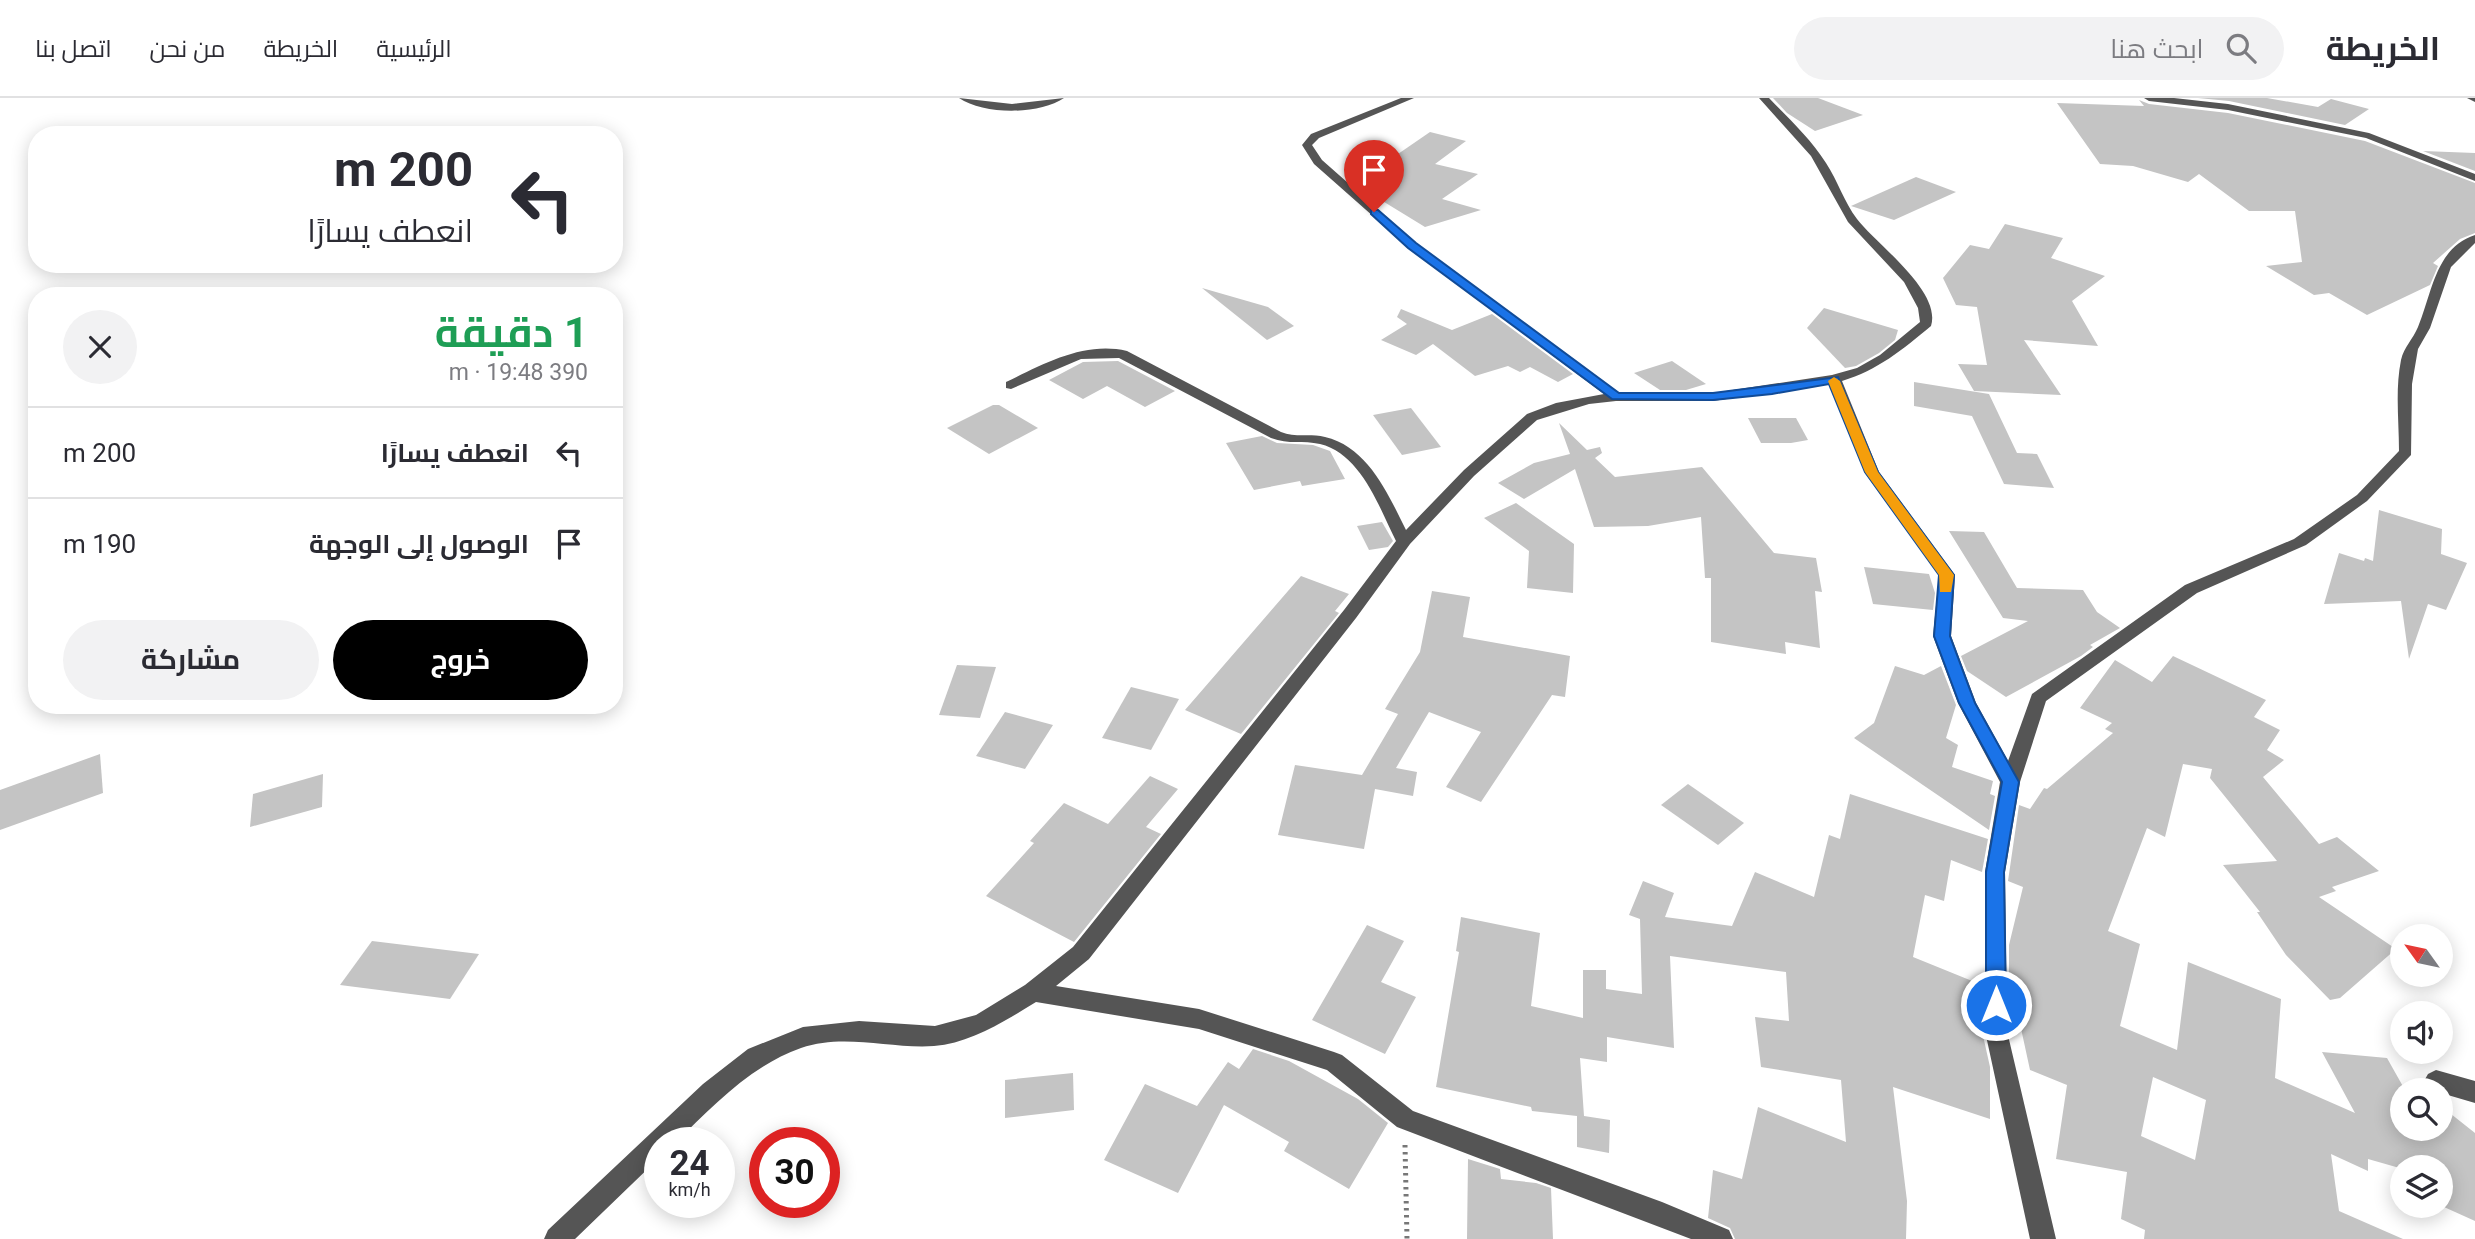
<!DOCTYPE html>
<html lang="ar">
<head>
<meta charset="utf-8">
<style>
	:root { --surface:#fff; --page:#f2f2f3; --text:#2b2b33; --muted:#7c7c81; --line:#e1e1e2; --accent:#000 }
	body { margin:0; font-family:Roboto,Cairo,sans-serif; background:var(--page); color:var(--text); direction:rtl; height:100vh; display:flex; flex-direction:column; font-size:26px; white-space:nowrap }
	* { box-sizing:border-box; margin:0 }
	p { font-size:23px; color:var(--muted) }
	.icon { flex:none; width:38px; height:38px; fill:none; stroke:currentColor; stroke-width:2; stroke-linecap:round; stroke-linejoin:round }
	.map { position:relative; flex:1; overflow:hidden; direction:ltr }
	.sheet { position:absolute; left:28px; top:189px; width:595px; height:427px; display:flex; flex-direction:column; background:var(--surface); border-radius:28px; box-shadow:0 4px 18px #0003; direction:rtl }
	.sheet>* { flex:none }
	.top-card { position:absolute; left:28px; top:28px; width:595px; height:147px; border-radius:28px; box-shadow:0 4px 18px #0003; direction:rtl; background:#fff; color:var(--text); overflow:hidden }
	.needle { width:46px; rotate:303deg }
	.controls { position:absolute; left:2390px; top:826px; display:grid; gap:14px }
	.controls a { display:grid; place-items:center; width:63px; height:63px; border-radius:50%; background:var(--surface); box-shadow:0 4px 18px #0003; font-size:35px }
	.speed { position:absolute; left:644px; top:1029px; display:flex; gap:14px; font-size:35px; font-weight:700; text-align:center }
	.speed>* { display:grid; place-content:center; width:91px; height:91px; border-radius:50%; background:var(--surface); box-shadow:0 4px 18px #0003; line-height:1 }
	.speed small { font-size:18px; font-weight:400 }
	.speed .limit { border:10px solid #d22; background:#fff; color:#111 }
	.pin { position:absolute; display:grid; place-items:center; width:60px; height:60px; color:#fff; margin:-72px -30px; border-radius:50% 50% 50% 0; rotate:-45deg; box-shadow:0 0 7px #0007 }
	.pin .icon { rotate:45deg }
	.me { position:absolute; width:77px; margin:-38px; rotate:0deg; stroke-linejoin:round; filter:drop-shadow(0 0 5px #0008) }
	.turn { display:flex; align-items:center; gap:24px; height:147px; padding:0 35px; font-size:32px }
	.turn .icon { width:91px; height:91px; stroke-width:2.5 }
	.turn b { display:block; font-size:49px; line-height:60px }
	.round { display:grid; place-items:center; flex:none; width:74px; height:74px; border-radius:37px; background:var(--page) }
	.head { display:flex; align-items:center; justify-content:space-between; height:119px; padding:0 35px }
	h1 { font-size:42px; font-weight:700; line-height:52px; color:#1e9e55 }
	.button { display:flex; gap:14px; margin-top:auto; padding:14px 35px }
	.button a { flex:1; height:80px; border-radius:42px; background:var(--accent); color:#fff; font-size:28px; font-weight:700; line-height:80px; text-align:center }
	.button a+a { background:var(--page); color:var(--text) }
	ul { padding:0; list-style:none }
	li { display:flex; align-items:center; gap:21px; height:91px; padding:0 35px; border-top:2px solid var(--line) }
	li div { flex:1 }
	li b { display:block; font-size:26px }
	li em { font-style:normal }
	header { display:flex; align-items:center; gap:42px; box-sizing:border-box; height:98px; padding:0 35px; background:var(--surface); border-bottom:2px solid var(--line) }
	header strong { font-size:33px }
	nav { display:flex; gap:38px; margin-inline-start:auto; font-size:24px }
	.search { width:490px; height:63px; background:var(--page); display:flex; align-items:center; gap:18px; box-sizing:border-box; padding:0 24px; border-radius:38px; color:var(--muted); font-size:26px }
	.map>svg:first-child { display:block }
	.building { fill:#c4c4c4; fill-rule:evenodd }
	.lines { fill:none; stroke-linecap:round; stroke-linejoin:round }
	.path { stroke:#777; stroke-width:5; stroke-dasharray:2.5 4.5; stroke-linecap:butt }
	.minor { fill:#555; fill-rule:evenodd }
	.route { fill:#1a73e8; stroke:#114b97; stroke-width:2 }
	.slow { fill:#f59e0b }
</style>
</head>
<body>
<header>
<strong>الخريطة</strong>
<div class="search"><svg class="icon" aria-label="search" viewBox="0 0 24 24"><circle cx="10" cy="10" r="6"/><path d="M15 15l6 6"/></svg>ابحث هنا</div>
<nav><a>الرئيسية</a><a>الخريطة</a><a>من نحن</a><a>اتصل بنا</a></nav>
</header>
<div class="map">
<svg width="2475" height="1141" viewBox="0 0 2475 1141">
	<rect width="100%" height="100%" fill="#fff"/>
	<g class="building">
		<polygon points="1773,0 1818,0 1863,17 1815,33 1787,15"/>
		<polygon points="2198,0 2267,0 2318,9 2331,1 2369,11 2345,27 2229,3"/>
		<polygon points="2139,2 2149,6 2228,15 2365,43 2475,85 2475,135 2460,141 2433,165 2438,168 2430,187 2367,217 2329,195 2314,197 2266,168 2302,164 2295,113 2249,113 2199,76 2188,84 2133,68 2100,66 2057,5 2144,8"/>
		<polygon points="1430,34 1466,43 1435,66 1478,76 1442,101 1481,112 1425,129 1376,99 1398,56"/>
		<polygon points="2423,53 2475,55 2475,73"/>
		<polygon points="1916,79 1956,94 1894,122 1851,108"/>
		<polygon points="2005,126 2063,140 2051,160 2105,178 2072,203 2098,248 2024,242 2061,297 1974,293 1958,266 1987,267 1977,209 1956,207 1943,180 1970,147 1989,151"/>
		<polygon points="1202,190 1268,209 1294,228 1267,242"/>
		<polygon points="1824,210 1898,232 1895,242 1879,255 1856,268 1845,270 1807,230"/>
		<polygon points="1401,211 1452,232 1492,216 1573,276 1558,284 1530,269 1520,274 1508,268 1475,278 1433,246 1416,257 1381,242 1407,226 1397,219"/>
		<polygon points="1118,263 1175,293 1145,309 1107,288 1083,301 1049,282 1083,264"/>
		<polygon points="1672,263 1706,286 1686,292 1660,292 1634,275"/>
		<polygon points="1914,284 1989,296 2017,355 2037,356 2054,390 2004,386 1972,318 1914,308"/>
		<polygon points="993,307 999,307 1038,330 989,356 947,330"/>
		<polygon points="1411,310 1441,349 1402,357 1373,317"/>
		<polygon points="1748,320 1796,320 1808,342 1791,345 1761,345"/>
		<polygon points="1559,325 1587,352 1600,349 1602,355 1595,360 1615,379 1702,369 1774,455 1816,460 1822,494 1815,493 1820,550 1785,544 1786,556 1711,544 1711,480 1705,480 1701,419 1648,428 1594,429 1575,371 1524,401 1498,385 1534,365 1570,356"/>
		<polygon points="1262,338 1277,345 1313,347 1330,353 1345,381 1302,388 1300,383 1254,392 1226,345"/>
		<polygon points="1516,405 1574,446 1573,495 1527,490 1529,453 1484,420"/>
		<polygon points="2379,412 2442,431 2441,456 2467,465 2446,512 2428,506 2409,561 2401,503 2324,506 2339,455 2364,463 2365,460 2373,463"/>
		<polygon points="1382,424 1393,443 1388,449 1369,452 1357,428"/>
		<polygon points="1949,433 1984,434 2017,490 2083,492 2097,514 2120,530 2090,547 2093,549 2081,558 2006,599 1967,573 1961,558 2028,523 2003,520"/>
		<polygon points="1864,469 1929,476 1935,495 1933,512 1873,506"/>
		<polygon points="1301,478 1349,496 1335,513 1339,515 1241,636 1185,612"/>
		<polygon points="1432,493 1470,499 1463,539 1570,558 1565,599 1552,597 1481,704 1446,689 1481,634 1429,614 1396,670 1417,674 1413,698 1375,691 1364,751 1278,737 1295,667 1362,677 1398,616 1385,611 1420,554"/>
		<path d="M2173,558l93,44 -12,17 26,13 -13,20 17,10 -21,17 56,67 18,-7 42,34 -47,16 4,4 -17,6 77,52 -56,49 -10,2 -44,-45 -29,-43h3l-37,-47 54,-4 -67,-83 2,-9 -29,-5 -18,73 -18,-9 -39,103 32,13 -20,82 57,24 11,-88 93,37 -6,79 80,35 -33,-61 65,6 18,32 -2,39h38v-9l10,-6 24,19v88l-31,-14 -3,-40 -38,2 -35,-10v12l-37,-17 8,57 64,28h-259l1,-9 -24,-11 6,-47 -71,-13 11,-74 -37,-15 -21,-97v-28l14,-58 -15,-6 11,-76 11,4 14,-21 3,1 66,-56 -8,-4 7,-6 -32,-15 35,-48 37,22zM2153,979l53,23 -11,60 -54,-24z"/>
		<polygon points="957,567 996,569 980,620 939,617"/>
		<polygon points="1895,568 1924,577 1941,568 1956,607 1946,640 1958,647 1952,669 1993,683 1990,696 1995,698 1989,732 1854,640 1874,625"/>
		<polygon points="1131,589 1179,601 1151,652 1102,640"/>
		<polygon points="1005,614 1053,627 1025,671 976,658"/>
		<polygon points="100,656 103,695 0,732 0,692"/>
		<polygon points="323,676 322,709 250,729 253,696"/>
		<polygon points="1150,678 1178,691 1146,729 1161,736 1074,844 986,798 1034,745 1030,743 1064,705 1108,726"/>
		<polygon points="1688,686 1744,725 1718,747 1661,707"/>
		<polygon points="1850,696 1988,741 1982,774 1951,762 1944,803 1925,797 1913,859 1982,887 1982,933 1990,969 1990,1021 1893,989 1907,1103 1906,1141 1735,1141 1730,1130 1708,1120 1713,1072 1742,1081 1758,1009 1846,1044 1841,982 1761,969 1755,919 1789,923 1786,874 1670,858 1674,950 1607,939 1607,964 1580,960 1584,1018 1610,1022 1609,1055 1577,1049 1577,1018 1532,1013 1531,1009 1436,989 1459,854 1456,853 1461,819 1540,835 1531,908 1583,920 1583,872 1606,872 1606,891 1642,896 1640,821 1629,817 1643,783 1674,795 1665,819 1732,828 1755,774 1814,799 1829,737 1840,741"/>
		<polygon points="1367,827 1404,843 1381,884 1416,899 1385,956 1312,922"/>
		<polygon points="372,843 479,856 450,901 340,887"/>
		<polygon points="1253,951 1289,963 1358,1001 1388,1025 1349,1091 1284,1053 1289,1044 1224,1007 1178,1095 1104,1062 1145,986 1197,1008 1228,964 1239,971"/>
		<polygon points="1073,975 1074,1012 1005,1020 1005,982"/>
		<polygon points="1468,1061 1500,1071 1501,1081 1536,1085 1551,1090 1553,1141 1467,1141"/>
	</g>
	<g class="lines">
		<polyline class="path" points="1405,1047 1407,1141"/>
		<g class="minor">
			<path d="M959,0l53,6 52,-6c-25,17 -80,17 -105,0z"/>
			<path d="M1401,0h13l-95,40 -7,7 10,15 94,83 203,150h94l119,-18 25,-7 23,-13 40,-33 -2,-14 -14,-26 -56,-60 -37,-66 -52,-58h10c20,21 41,40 57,65 12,18 18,39 31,56 19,25 85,72 74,107 -29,24 -53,44 -89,55l37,91 76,103 -4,61 25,67 32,58 24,-67 153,-109 109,-46 63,-44 42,-44c0,-30 -4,-61 2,-91 3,-13 12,-21 17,-33 14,-33 17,-79 57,-92v8l-24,24 -21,61 -12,21 -6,35 -1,71 -44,46 -61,44 -109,48 -151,108 -26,81 -15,90 2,159 49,208h-26l-45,-208v-159l15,-90 -42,-79 -25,-67 6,-61 -74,-102 -36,-89 -116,17h-97l-27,3 -52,16 -63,56 -64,68 -54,74 -267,341 -33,27 143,23 135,43 8,3 71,56 249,91 67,28 4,9h-42l-294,-112 -70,-57 -128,-41 -163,-27c-31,19 -65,41 -102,44 -44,3 -90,-13 -133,2 -51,18 -88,58 -126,95h-15v14l-85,82h-31l4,-9 155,-146 45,-35 55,-22 56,-6 76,5 41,-11 49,-30 48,-38 271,-337 52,-69c-17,-34 -35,-87 -76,-97 -17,-4 -31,1 -49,-6l-152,-80 -38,1 -70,30 -5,-1v-6c38,-18 78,-41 121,-31l154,81c14,6 29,1 44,5 43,10 63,57 81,93l58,-60 63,-56 29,-11 48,-9 -196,-147 -94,-83 -12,-19 9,-11z"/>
			<polygon points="2144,0 2174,0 2228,6 2369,35 2475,76 2475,83 2366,40 2228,12 2149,3"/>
			<polygon points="2467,0 2475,0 2475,4"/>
			<polygon points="2436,972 2475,983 2475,1005 2441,995 2441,992 2428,990 2424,983 2428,976"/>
		</g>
	</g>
	<polygon class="route" points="1371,112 1378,112 1416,145 1619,295 1713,295 1838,279 1878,374 1954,477 1950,538 1975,605 2019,684 2004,774 2006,907 2003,913 1996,916 1989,913 1986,907 1986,774 2002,684 1959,605 1934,538 1939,477 1865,374 1829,286 1772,296 1713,302 1612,301 1408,150 1371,116"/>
	<polygon class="slow" points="1834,279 1840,283 1878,374 1954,477 1951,494 1940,494 1939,477 1865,374 1828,283"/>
</svg>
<div class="controls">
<a><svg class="needle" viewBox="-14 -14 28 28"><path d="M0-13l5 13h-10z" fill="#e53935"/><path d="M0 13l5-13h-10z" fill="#7c7c81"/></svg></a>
<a><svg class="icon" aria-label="sound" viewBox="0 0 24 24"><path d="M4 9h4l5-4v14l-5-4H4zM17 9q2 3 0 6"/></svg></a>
<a><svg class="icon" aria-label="search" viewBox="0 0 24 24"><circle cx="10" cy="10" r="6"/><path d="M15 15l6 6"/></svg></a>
<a><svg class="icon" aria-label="layers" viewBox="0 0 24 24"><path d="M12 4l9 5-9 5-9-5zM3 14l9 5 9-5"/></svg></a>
</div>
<div class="speed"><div>24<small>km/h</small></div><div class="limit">30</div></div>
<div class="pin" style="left:1374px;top:114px;background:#d93025"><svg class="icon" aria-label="arrive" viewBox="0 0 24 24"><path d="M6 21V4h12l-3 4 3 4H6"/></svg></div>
<svg class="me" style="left:1996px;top:907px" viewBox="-20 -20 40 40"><circle r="17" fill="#1a73e8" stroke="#fff" stroke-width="3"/><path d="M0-11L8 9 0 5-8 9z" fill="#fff"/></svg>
<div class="top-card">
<div class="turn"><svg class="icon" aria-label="left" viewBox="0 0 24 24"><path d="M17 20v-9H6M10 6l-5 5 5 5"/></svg><div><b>200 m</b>انعطف يسارًا</div></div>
</div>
<section class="sheet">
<div class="head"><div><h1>1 دقيقة</h1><p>390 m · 19:48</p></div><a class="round"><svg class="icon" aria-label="close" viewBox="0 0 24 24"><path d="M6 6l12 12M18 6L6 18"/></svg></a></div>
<ul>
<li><svg class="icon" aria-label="left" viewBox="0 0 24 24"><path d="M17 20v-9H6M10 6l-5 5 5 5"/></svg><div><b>انعطف يسارًا</b></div><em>200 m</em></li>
<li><svg class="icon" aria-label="arrive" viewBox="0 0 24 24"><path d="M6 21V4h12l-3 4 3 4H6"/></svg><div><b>الوصول إلى الوجهة</b></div><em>190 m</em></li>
</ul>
<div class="button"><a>خروج</a><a>مشاركة</a></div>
</section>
</div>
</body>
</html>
